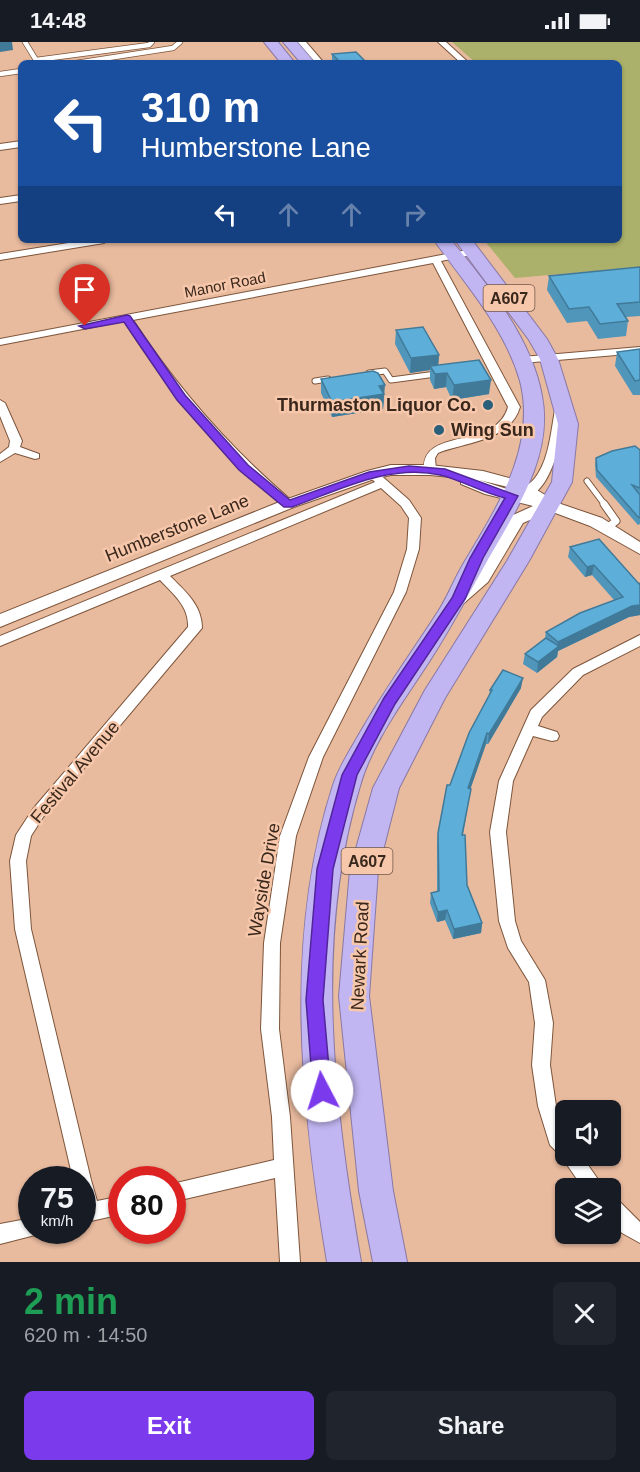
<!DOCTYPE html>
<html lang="en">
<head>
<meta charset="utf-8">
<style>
	:root { --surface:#171b24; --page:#20242c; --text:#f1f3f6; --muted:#9ea1a6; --accent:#7c3aed }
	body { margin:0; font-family:Arial,sans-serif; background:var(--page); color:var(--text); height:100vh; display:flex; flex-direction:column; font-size:22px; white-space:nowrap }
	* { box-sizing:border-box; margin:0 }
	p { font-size:20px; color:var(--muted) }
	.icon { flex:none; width:33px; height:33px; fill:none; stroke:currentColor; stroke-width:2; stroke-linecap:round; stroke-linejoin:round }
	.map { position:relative; height:1220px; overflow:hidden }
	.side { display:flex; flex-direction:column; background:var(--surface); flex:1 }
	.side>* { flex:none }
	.guide { position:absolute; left:18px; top:18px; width:604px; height:183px; border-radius:9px; box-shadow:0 2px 4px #0004; background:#1a4fa0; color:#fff; overflow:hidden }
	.controls { position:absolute; left:555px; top:1058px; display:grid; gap:12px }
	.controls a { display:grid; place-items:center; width:66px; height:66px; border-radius:9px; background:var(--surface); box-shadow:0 2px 4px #0004; font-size:30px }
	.speed { position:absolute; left:18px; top:1124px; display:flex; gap:12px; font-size:30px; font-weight:700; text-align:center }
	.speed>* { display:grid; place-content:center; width:78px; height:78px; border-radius:50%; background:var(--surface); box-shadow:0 2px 4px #0004; line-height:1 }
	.speed small { font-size:15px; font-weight:400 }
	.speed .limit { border:9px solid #d22; background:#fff; color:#111 }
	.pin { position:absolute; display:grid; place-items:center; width:51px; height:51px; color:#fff; margin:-62px -26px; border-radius:50% 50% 50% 0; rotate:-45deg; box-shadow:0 0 6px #0007 }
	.pin .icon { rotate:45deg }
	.me { position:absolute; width:66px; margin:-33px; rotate:355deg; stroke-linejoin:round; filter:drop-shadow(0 0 4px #0008) }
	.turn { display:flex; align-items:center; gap:21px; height:126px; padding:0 24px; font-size:27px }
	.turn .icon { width:78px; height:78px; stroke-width:2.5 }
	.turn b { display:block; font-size:42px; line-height:51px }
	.lanes { display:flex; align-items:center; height:57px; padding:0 24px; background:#0003; justify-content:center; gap:30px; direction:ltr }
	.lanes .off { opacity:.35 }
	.round { display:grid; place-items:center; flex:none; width:63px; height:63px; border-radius:9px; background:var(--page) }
	.headline { display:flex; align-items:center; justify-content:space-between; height:102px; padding:0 24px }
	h1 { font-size:36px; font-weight:700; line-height:45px; color:#1e9e55 }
	.action { display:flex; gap:12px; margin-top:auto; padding:12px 24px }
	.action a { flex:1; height:69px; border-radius:9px; background:var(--accent); color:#fff; font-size:24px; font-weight:700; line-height:69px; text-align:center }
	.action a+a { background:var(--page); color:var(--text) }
	.status { display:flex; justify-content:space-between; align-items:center; height:42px; padding:0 30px; background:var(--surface); direction:ltr }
	.status svg { height:16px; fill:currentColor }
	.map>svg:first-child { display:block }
	.green { fill:#abb16a }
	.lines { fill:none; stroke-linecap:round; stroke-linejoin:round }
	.service-far2-casing { stroke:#7d553b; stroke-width:6 }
	.service-far1-casing { stroke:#7d553b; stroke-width:7 }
	.service-casing { stroke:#7d553b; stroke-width:9 }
	.minor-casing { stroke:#7d553b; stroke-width:2 }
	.tertiary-casing { stroke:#7d553b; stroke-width:2 }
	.trunk-casing { stroke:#8878a4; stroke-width:2 }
	.service-far2 { stroke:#fff; stroke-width:4.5 }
	.service-far1 { stroke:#fff; stroke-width:5 }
	.service { stroke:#fff; stroke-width:7 }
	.minor { fill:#fff; fill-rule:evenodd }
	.tertiary { fill:#fff; fill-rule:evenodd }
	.trunk { fill:#c2b6f2; fill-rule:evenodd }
	.wall { fill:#5096bb }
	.shaded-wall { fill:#417a99 }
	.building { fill:#5dafda; stroke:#417a99; stroke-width:1.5 }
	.route { fill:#7c3aed; stroke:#51269a; stroke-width:1.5 }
	.poi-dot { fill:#285f7a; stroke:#f6c7aa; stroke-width:2 }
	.labels { text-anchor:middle; stroke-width:5; stroke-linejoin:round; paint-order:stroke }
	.far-street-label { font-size:15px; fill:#39271c; stroke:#f6c7aa }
	.shield { fill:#f6c7aa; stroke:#725747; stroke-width:1.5 }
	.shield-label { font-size:16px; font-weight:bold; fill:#39271c }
	.poi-label { font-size:18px; font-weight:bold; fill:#39271c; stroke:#f6c7aa; text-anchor:end }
	.street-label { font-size:18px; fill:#39271c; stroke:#f6c7aa }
</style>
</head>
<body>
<div class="status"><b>14:48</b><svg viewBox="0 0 49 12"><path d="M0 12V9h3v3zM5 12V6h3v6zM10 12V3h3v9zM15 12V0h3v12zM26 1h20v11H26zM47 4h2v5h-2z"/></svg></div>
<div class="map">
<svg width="640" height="1220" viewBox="0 0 640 1220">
	<rect width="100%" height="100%" fill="#e8ba9e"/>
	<polygon class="green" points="452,0 640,0 640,225 515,236 484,198 620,198 620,21 476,21"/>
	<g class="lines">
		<defs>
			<g id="service-far2">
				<polyline points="25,0 36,18 149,3 152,0"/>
				<polyline points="76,21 173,6 180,0"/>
				<polyline points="0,32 21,29"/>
			</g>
			<g id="service-far1">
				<polyline points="369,331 385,329 391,338 436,332"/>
				<polyline points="315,339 328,337"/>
				<polyline points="587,439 605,463"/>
			</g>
			<polyline id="service" points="604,462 616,479 607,486"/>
			<g id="minor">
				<polygon points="298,0 306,0 324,21 316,21"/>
				<polygon points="438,0 446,0 469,21 461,21"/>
				<polygon points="21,99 21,105 0,108 0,102"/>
				<polygon points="21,153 21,159 0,162 0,156"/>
				<polygon points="87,198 109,198 104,201 0,218 0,212"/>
				<path d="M473,207l5,3 -2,2 -35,7 79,146c-10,34 -54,35 -82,46l-3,5 1,12 -6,3 -6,-3c-3,-44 72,-19 84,-63l-75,-144 -300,57c45,69 97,128 159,181l2,3 -6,4 -4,-1c-63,-55 -115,-115 -160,-186l-124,24v-6z"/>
				<polygon points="640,305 640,311 522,321 517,318 522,315"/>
				<polygon points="0,358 5,361 22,399 20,405 39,412 39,416 35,417 15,411 0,420 0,412 9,405 10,399 0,374"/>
				<path d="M562,360l6,3c-6,25 -15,101 -54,93l-2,-3c7,-7 16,-8 23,-17 15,-19 16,-50 21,-73z"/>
				<path d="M373,428l4,2 32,28 12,18 -2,31 -13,43 -83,165 -27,79 -16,107 -1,86 11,88 10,145h-20l-5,-84 -103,24v-18l102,-24 -2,-43 -11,-88 3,-86 16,-107 29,-79 85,-165 13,-43 2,-31 -8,-12 -20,-18 -211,88c15,15 32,29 32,52l-159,189 -12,19 -5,25 5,68 60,251 6,21 25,-5v18l-40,9v-44h-9l-58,-250 -5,-68 6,-26 17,-26 155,-182c1,-21 -15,-33 -28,-47l-160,66v-10l375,-154 -8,-8z"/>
				<polygon points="640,593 640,604 583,633 542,675 538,684 557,690 559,694 557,698 552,699 533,694 513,739 506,790 515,879 521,899 545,938 553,981 550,1023 556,1064 566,1093 566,1113 581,1113 604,1146 583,1146 561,1114 550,1103 538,1064 532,1023 535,981 529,940 508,906 499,879 490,790 499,739 531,668 573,627"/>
				<polygon points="610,1155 617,1157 640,1180 640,1201 622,1191 610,1178"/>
				<polygon points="32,1176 32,1188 40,1188 39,1192 0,1202 0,1182"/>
			</g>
			<path id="tertiary" d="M391,423h39l53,6 41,11 34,21 44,15 38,24v12l-50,-28 -40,-15 -27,12 -35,59 -24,21h-12l-3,-4 3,-4 24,-21 35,-58 22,-10 -48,-12 -24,-10v-6l-31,-3h-39l-14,3 -83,29 -294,120v-13l282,-113 85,-30zM479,438l33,8 10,6z"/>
			<g id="trunk">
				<polygon points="264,0 278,0 295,21 281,21"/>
				<polygon points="283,0 297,0 315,21 301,21"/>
				<path d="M434,198h17c36,44 81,98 91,156 12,62 -29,118 -57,169 -19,34 -37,68 -58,100 -24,37 -55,78 -67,121 -47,156 -26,318 1,476h-34c-26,-158 -44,-322 6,-477 6,-18 16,-33 25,-49 25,-44 54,-84 81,-126 10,-16 16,-33 26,-49 32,-54 72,-114 55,-180 -15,-53 -55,-97 -86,-141z"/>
				<polygon points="455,198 472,198 547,297 558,317 578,382 572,440 529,519 445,656 399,746 378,828 369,954 393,1149 407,1220 373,1220 359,1149 339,954 350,828 373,746 425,648 507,519 552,440 558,382 540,317 529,298"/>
			</g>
		</defs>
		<use href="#service-far2" class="service-far2-casing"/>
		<use href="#service-far1" class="service-far1-casing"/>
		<use href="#service" class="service-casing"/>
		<use href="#minor" class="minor-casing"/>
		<use href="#tertiary" class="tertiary-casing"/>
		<use href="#trunk" class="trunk-casing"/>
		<use href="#service-far2" class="service-far2"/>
		<use href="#service-far1" class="service-far1"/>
		<use href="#service" class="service"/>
		<use href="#minor" class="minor"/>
		<use href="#tertiary" class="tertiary"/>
		<use href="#trunk" class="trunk"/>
	</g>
	<g class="wall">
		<polygon points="332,12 367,21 335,21 332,18"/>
		<polygon points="640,225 640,274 626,275 628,279 626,294 598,297 587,279 567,281 547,248 549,234"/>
		<polygon points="396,288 439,313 438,323 489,352 452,358 446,345 434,347 430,338 430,328 410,331 395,302"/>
		<polygon points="640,307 640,353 633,353 615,324 617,310"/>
		<polygon points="321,337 385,358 384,358 383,367 332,375 321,351"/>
		<polygon points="640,408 640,482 638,483 596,435 595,423 596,416"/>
		<polygon points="570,505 639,542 640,541 640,573 629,575 558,609 557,615 537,631 523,622 525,612 545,596 546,590 614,558 592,533 585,535 568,515"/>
		<polygon points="521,646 488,702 486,702 470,747 469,757 463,793 467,843 482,881 481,891 453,897 445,878 437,880 430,861 431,851 437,849 437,801 438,791 450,743 489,654 490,648"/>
	</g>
	<g class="shaded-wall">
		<polygon points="0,0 12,0 13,8 0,10"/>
		<polygon points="439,313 438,328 430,324 430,328 410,331 411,316"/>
		<polygon points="447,331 446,345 434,347 435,332"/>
		<polygon points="491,338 489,352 452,358 454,343"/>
		<polygon points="385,343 383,367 332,375 332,360 379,344"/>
		<polygon points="594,523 592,533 585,535 587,525"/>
		<polygon points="640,563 640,573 629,575 558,609 557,615 537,631 538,620 557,606 558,600 632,564"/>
		<polygon points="523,636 521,646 488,702 489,692"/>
		<polygon points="487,691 486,702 467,757 468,746"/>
		<polygon points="447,868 445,878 437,880 438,870"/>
		<polygon points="482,881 481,891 453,897 454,887"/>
	</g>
	<g class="building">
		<polygon points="356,10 367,21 341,21 332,12"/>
		<polygon points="640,225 640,260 617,262 628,279 600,282 589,265 569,267 549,234"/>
		<polygon points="423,285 439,313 411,316 396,288"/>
		<polygon points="640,307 640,338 635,339 617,310"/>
		<polygon points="479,318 491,338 454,343 447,331 435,332 430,324"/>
		<polygon points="373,329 378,331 385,343 379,344 384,352 332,360 321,337"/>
		<polygon points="635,404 640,408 640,446 632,443 640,453 640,475 639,476 597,428 596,416 612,409"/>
		<polygon points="599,497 639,542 640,541 640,563 632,564 558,600 546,590 580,571 623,555 594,523 587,525 570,505"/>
		<polygon points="546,596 559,604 538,620 525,612"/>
		<polygon points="503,628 523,636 489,692 487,691 468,746 471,747 462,793 465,793 467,843 482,881 454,887 447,868 438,870 431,851 439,849 438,791 447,743 450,743 469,691 492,648 490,648"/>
	</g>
	<path class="route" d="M127,273l3,1 55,79 63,70 42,35 79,-28 40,-6 36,3 73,27 -35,62 -18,41 -70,105 -38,71 -24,94 -10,131 8,91 -3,6 -6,2 -6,-2 -3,-6 -7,-91 11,-131 25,-94 42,-77 68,-100 18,-40 35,-60c-23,-5 -43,-18 -65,-23 -50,-12 -103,16 -148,32h-8l-45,-37 -62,-70 -53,-78 -39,7 -6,-3z"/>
	<g class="poi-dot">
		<circle cx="488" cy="363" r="6"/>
		<circle cx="439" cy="388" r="6"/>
	</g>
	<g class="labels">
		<g class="far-street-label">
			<text transform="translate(225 243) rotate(-11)" y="5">Manor Road</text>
		</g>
		<g class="shield">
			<rect x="483.5" y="243" width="51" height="26" rx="4.5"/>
			<rect x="341.5" y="806" width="51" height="26" rx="4.5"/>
		</g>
		<g class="shield-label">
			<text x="509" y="262">A607</text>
			<text x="367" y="825">A607</text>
		</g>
		<g class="poi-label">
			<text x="476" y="369">Thurmaston Liquor Co.</text>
			<text x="451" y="394" text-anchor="start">Wing Sun</text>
		</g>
		<g class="street-label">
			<text transform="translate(177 486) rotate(-22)" y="6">Humberstone Lane</text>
			<text transform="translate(75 730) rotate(-50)" y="6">Festival Avenue</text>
			<text transform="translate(264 838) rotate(-80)" y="6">Wayside Drive</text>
			<text transform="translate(360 914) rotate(-87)" y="6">Newark Road</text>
		</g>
	</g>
</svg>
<div class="controls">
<a><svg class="icon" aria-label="sound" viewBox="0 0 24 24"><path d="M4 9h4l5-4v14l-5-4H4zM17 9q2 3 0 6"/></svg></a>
<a><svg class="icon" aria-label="layers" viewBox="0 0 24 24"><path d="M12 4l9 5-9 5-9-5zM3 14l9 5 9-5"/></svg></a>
</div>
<div class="speed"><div>75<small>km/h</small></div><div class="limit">80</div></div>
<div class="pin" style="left:85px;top:284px;background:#d93025"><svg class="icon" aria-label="arrive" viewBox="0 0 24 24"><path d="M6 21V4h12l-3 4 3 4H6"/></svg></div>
<svg class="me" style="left:322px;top:1049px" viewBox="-20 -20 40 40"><circle r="19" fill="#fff"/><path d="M0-13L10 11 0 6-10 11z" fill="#7c3aed"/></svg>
<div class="guide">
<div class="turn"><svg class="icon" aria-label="left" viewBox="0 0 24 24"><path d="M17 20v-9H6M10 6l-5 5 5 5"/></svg><div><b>310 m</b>Humberstone Lane</div></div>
<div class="lanes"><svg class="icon" aria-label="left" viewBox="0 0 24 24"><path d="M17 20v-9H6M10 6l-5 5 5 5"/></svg><svg class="icon off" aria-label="ahead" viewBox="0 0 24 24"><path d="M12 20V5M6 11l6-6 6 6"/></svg><svg class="icon off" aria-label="ahead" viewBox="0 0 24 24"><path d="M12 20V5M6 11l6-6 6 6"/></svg><svg class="icon off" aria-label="right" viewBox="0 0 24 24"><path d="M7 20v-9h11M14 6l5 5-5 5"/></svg></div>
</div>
</div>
<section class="side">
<div class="headline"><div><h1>2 min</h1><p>620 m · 14:50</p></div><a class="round"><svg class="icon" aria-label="close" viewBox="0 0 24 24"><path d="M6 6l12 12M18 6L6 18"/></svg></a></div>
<div class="action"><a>Exit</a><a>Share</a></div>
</section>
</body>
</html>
